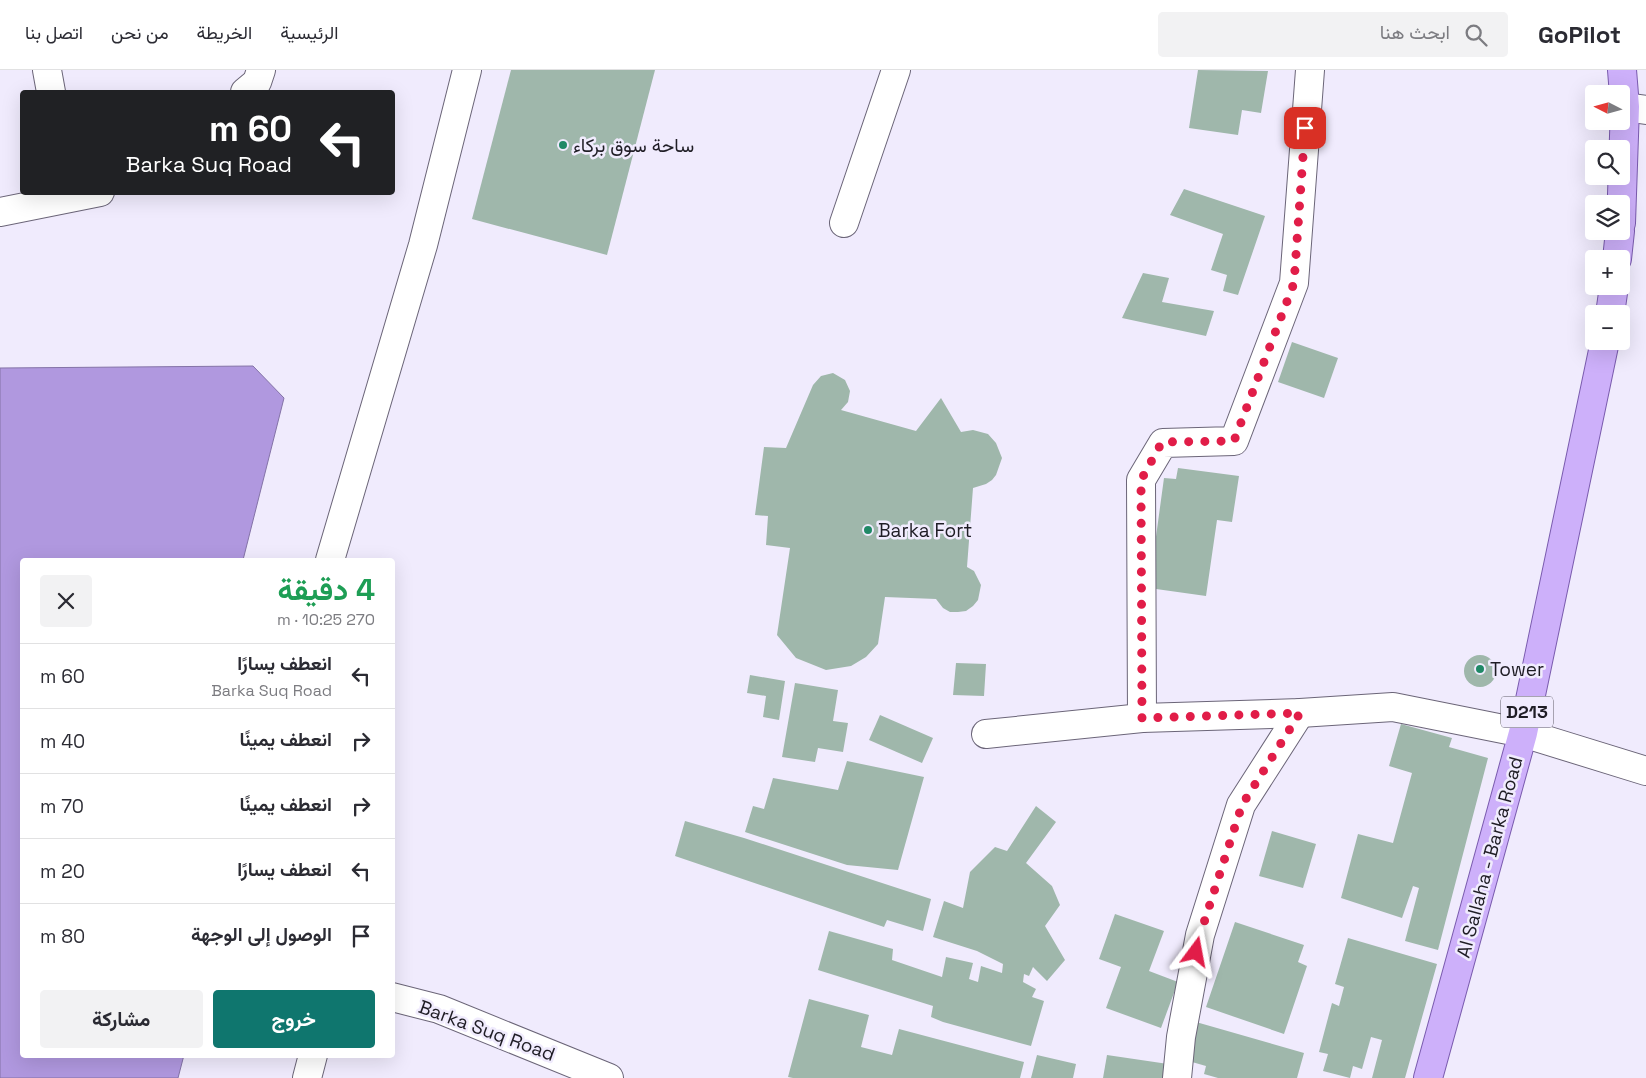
<!DOCTYPE html>
<html lang="ar">
<head>
<meta charset="utf-8">
<style>
	:root { --surface:#fff; --page:#f2f2f3; --text:#2b2b33; --muted:#7c7c81; --line:#e1e1e2; --accent:#0f766e }
	body { margin:0; font-family:"Space Grotesk",Vazirmatn,sans-serif; background:var(--page); color:var(--text); direction:rtl; height:100vh; display:flex; flex-direction:column; font-size:19px; white-space:nowrap }
	* { box-sizing:border-box; margin:0 }
	p { font-size:16px; color:var(--muted) }
	.icon { flex:none; width:28px; height:28px; fill:none; stroke:currentColor; stroke-width:2; stroke-linecap:round; stroke-linejoin:round }
	.map { position:relative; flex:1; overflow:hidden; direction:ltr }
	.details { position:absolute; left:20px; top:488px; width:375px; height:500px; display:flex; flex-direction:column; background:var(--surface); border-radius:5px; box-shadow:0 5px 20px #0002; direction:rtl }
	.details>* { flex:none }
	.guide { position:absolute; left:20px; top:20px; width:375px; height:105px; border-radius:5px; box-shadow:0 5px 20px #0002; direction:rtl; background:#202124; color:#fff; overflow:hidden }
	.needle { width:32px; rotate:276deg }
	.controls { position:absolute; left:1585px; top:15px; display:grid; gap:10px }
	.controls a { display:grid; place-items:center; width:45px; height:45px; border-radius:5px; background:var(--surface); box-shadow:0 5px 20px #0002; font-size:25px }
	.pin { position:absolute; display:grid; place-items:center; width:42px; height:42px; color:#fff; margin:-21px; border-radius:10px; box-shadow:0 2px 8px #0006 }
	.me { position:absolute; width:55px; margin:-28px; rotate:13deg; stroke-linejoin:round; filter:drop-shadow(0 0 4px #0008) }
	.turn { display:flex; align-items:center; gap:18px; height:105px; padding:0 20px; font-size:22px }
	.turn .icon { width:65px; height:65px; stroke-width:2.5 }
	.turn b { display:block; font-size:35px; line-height:42px }
	.round { display:grid; place-items:center; flex:none; width:52px; height:52px; border-radius:5px; background:var(--page) }
	.head { display:flex; align-items:center; justify-content:space-between; height:85px; padding:0 20px }
	h1 { font-size:30px; font-weight:700; line-height:38px; color:#1e9e55 }
	.primary-button { display:flex; gap:10px; margin-top:auto; padding:10px 20px }
	.primary-button a { flex:1; height:58px; border-radius:5px; background:var(--accent); color:#fff; font-size:20px; font-weight:700; line-height:58px; text-align:center }
	.primary-button a+a { background:var(--page); color:var(--text) }
	ul { padding:0; list-style:none }
	li { display:flex; align-items:center; gap:15px; height:65px; padding:0 20px; border-top:1px solid var(--line) }
	li div { flex:1 }
	li b { display:block; font-size:19px }
	li em { font-style:normal }
	header { display:flex; align-items:center; gap:30px; box-sizing:border-box; height:70px; padding:0 25px; background:var(--surface); border-bottom:1px solid var(--line) }
	header strong { font-size:24px }
	nav { display:flex; gap:28px; margin-inline-start:auto; font-size:18px }
	.search { width:350px; height:45px; background:var(--page); display:flex; align-items:center; gap:12px; box-sizing:border-box; padding:0 18px; border-radius:5px; color:var(--muted); font-size:19px }
	.map>svg:first-child { display:block }
	.water { fill:#b098df; stroke:#8473a7 }
	.building { fill:#9fb7ab }
	.lines { fill:none; stroke-linecap:round; stroke-linejoin:round }
	.minor-casing { stroke:#6b6578; stroke-width:30 }
	.major-casing { stroke:#7a5bae; stroke-width:30 }
	.minor { stroke:#fff; stroke-width:28 }
	.major { stroke:#cdb0fa; stroke-width:28 }
	.route { stroke:#e11d48; stroke-width:9; stroke-dasharray:0 16.2 }
	.poi-dot { fill:#208966; stroke:#f0ebfd; stroke-width:2 }
	.labels { text-anchor:middle; stroke-width:5; stroke-linejoin:round; paint-order:stroke }
	.shield { fill:#f0ebfd; stroke:#5e5b66; stroke-width:1 }
	.shield-label { font-size:18px; font-weight:bold; fill:#1f1d25 }
	.poi-label { font-size:19px; fill:#1f1d25; stroke:#f0ebfd; text-anchor:start }
	.street-label { font-size:19px; fill:#1f1d25; stroke:#f0ebfd }
</style>
</head>
<body>
<header>
<strong>GoPilot</strong>
<div class="search"><svg class="icon" aria-label="search" viewBox="0 0 24 24"><circle cx="10" cy="10" r="6"/><path d="M15 15l6 6"/></svg>ابحث هنا</div>
<nav><a>الرئيسية</a><a>الخريطة</a><a>من نحن</a><a>اتصل بنا</a></nav>
</header>
<div class="map">
<svg width="1646" height="1008" viewBox="0 0 1646 1008">
	<rect width="100%" height="100%" fill="#f0ebfd"/>
	<polygon class="water" points="253,296 284,328 243,490 22,490 22,985 184,985 178,1008 0,1008 0,298"/>
	<g class="building">
		<polygon points="511,0 655,0 607,185 472,149"/>
		<polygon points="1198,0 1268,1 1261,43 1242,40 1238,65 1189,58"/>
		<polygon points="1184,119 1265,146 1238,225 1223,221 1227,205 1211,200 1223,164 1170,145"/>
		<polygon points="1143,203 1169,208 1162,232 1214,241 1206,266 1122,248"/>
		<polygon points="1292,272 1338,288 1324,328 1278,312"/>
		<polygon points="833,303 845,310 850,321 848,332 841,340 916,361 941,328 961,362 973,360 988,364 996,373 1002,388 996,405 992,410 986,414 973,418 967,497 974,501 981,515 978,530 973,536 966,541 958,542 950,542 943,538 936,529 885,527 878,574 866,587 851,596 826,600 796,588 777,565 790,478 766,475 768,446 755,445 764,377 786,378 813,315 821,306"/>
		<polygon points="1178,398 1239,406 1232,452 1217,450 1206,526 1149,518 1164,408 1176,409"/>
		<circle cx="1480" cy="601" r="16"/>
		<polygon points="956,593 986,594 984,626 953,625"/>
		<polygon points="750,605 785,611 779,650 763,647 766,626 747,623"/>
		<polygon points="795,613 838,620 833,651 848,653 843,682 818,678 815,692 782,687"/>
		<polygon points="880,645 933,668 922,693 869,670"/>
		<polygon points="1401,654 1452,668 1449,677 1488,688 1438,880 1405,871 1419,818 1413,816 1402,848 1341,828 1358,764 1393,773 1412,703 1389,696"/>
		<polygon points="847,691 924,707 898,800 847,795 745,762 753,736 764,739 773,708 838,720"/>
		<polygon points="1036,736 1056,752 1026,793 1052,816 1060,835 1045,856 1065,890 1047,911 1033,897 1029,906 1024,904 1023,912 1036,919 1032,927 1044,931 1031,976 943,952 931,947 933,936 818,900 829,861 893,879 892,890 942,907 946,887 973,893 969,909 978,912 981,896 1002,903 1003,894 977,881 933,867 944,831 963,838 970,802 995,777 1007,781"/>
		<polygon points="685,751 744,768 931,829 923,861 887,850 884,857 675,786"/>
		<polygon points="1272,761 1316,774 1303,818 1259,806"/>
		<polygon points="1115,844 1164,861 1149,901 1178,912 1161,958 1106,938 1121,897 1099,889"/>
		<polygon points="1235,852 1304,875 1298,892 1307,896 1284,964 1206,937"/>
		<polygon points="1348,868 1437,894 1405,1008 1372,1008 1382,970 1371,967 1362,999 1353,996 1350,1008 1323,1001 1328,984 1319,982 1332,933 1339,936 1344,917 1335,914"/>
		<polygon points="809,929 869,945 861,977 892,985 899,959 1024,992 1020,1008 793,1008 788,1007"/>
		<polygon points="1196,952 1304,983 1297,1008 1218,1008 1204,1004 1206,996 1185,990"/>
		<polygon points="1037,985 1076,994 1073,1008 1031,1008"/>
		<polygon points="1107,985 1168,994 1166,1008 1103,1008"/>
	</g>
	<g class="lines">
		<defs>
			<g id="minor">
				<polyline points="47,0 51,22"/>
				<polyline points="245,22 257,12 261,0"/>
				<polyline points="1625,37 1646,40"/>
				<polyline points="0,142 100,122"/>
				<polyline points="844,153 896,0"/>
				<polyline points="330,490 423,175 467,0"/>
				<polyline points="1142,648 1141,410 1163,373 1234,371 1294,213 1310,0"/>
				<polyline points="986,664 1142,648 1300,643 1393,637 1523,663 1646,701"/>
				<polyline points="392,927 439,939 609,1008"/>
				<polyline points="307,1008 313,985"/>
				<polyline points="1177,1008 1181,967 1200,865 1241,735 1300,643"/>
			</g>
			<g id="major">
				<polyline points="1621,153 1625,37 1622,0"/>
				<polyline points="1617,189 1620,161"/>
				<polyline points="1610,244 1614,216"/>
				<polyline points="1428,1008 1523,663 1605,271"/>
			</g>
		</defs>
		<use href="#minor" class="minor-casing"/>
		<use href="#major" class="major-casing"/>
		<use href="#minor" class="minor"/>
		<use href="#major" class="major"/>
	</g>
	<g class="lines">
		<polyline class="route" points="1196,882 1200,865 1242,735 1300,643 1142,648 1141,410 1162,372 1234,371 1294,213 1305,58"/>
	</g>
	<g class="poi-dot">
		<circle cx="563" cy="75" r="5"/>
		<circle cx="868" cy="460" r="5"/>
		<circle cx="1480" cy="599" r="5"/>
	</g>
	<g class="labels">
		<rect class="shield" x="1501" y="626.5" width="52" height="31" rx="4"/>
		<g class="shield-label">
			<text x="1527" y="648">D213</text>
		</g>
		<g class="poi-label">
			<text x="573" y="82">ساحة سوق بركاء</text>
			<text x="878" y="467">Barka Fort</text>
			<text x="1490" y="606">Tower</text>
		</g>
		<g class="street-label">
			<text transform="translate(1489 787) rotate(-75)" y="7">Al Sallaha - Barka Road</text>
			<text transform="translate(487 960) rotate(20)" y="7">Barka Suq Road</text>
		</g>
	</g>
</svg>
<div class="controls">
<a><svg class="needle" viewBox="-14 -14 28 28"><path d="M0-13l5 13h-10z" fill="#e53935"/><path d="M0 13l5-13h-10z" fill="#7c7c81"/></svg></a>
<a><svg class="icon" aria-label="search" viewBox="0 0 24 24"><circle cx="10" cy="10" r="6"/><path d="M15 15l6 6"/></svg></a>
<a><svg class="icon" aria-label="layers" viewBox="0 0 24 24"><path d="M12 4l9 5-9 5-9-5zM3 14l9 5 9-5"/></svg></a>
<a>+</a>
<a>−</a>
</div>
<div class="pin" style="left:1305px;top:58px;background:#d93025"><svg class="icon" aria-label="arrive" viewBox="0 0 24 24"><path d="M6 21V4h12l-3 4 3 4H6"/></svg></div>
<svg class="me" style="left:1196px;top:882px" viewBox="-20 -20 40 40"><path d="M0-17L14 15 0 8-14 15z" fill="#e11d48" stroke="#fff" stroke-width="4"/></svg>
<div class="guide">
<div class="turn"><svg class="icon" aria-label="left" viewBox="0 0 24 24"><path d="M17 20v-9H6M10 6l-5 5 5 5"/></svg><div><b>60 m</b>Barka Suq Road</div></div>
</div>
<section class="details">
<div class="head"><div><h1>4 دقيقة</h1><p>270 m · 10:25</p></div><a class="round"><svg class="icon" aria-label="close" viewBox="0 0 24 24"><path d="M6 6l12 12M18 6L6 18"/></svg></a></div>
<ul>
<li><svg class="icon" aria-label="left" viewBox="0 0 24 24"><path d="M17 20v-9H6M10 6l-5 5 5 5"/></svg><div><b>انعطف يسارًا</b><p>Barka Suq Road</p></div><em>60 m</em></li>
<li><svg class="icon" aria-label="right" viewBox="0 0 24 24"><path d="M7 20v-9h11M14 6l5 5-5 5"/></svg><div><b>انعطف يمينًا</b></div><em>40 m</em></li>
<li><svg class="icon" aria-label="right" viewBox="0 0 24 24"><path d="M7 20v-9h11M14 6l5 5-5 5"/></svg><div><b>انعطف يمينًا</b></div><em>70 m</em></li>
<li><svg class="icon" aria-label="left" viewBox="0 0 24 24"><path d="M17 20v-9H6M10 6l-5 5 5 5"/></svg><div><b>انعطف يسارًا</b></div><em>20 m</em></li>
<li><svg class="icon" aria-label="arrive" viewBox="0 0 24 24"><path d="M6 21V4h12l-3 4 3 4H6"/></svg><div><b>الوصول إلى الوجهة</b></div><em>80 m</em></li>
</ul>
<div class="primary-button"><a>خروج</a><a>مشاركة</a></div>
</section>
</div>
</body>
</html>
